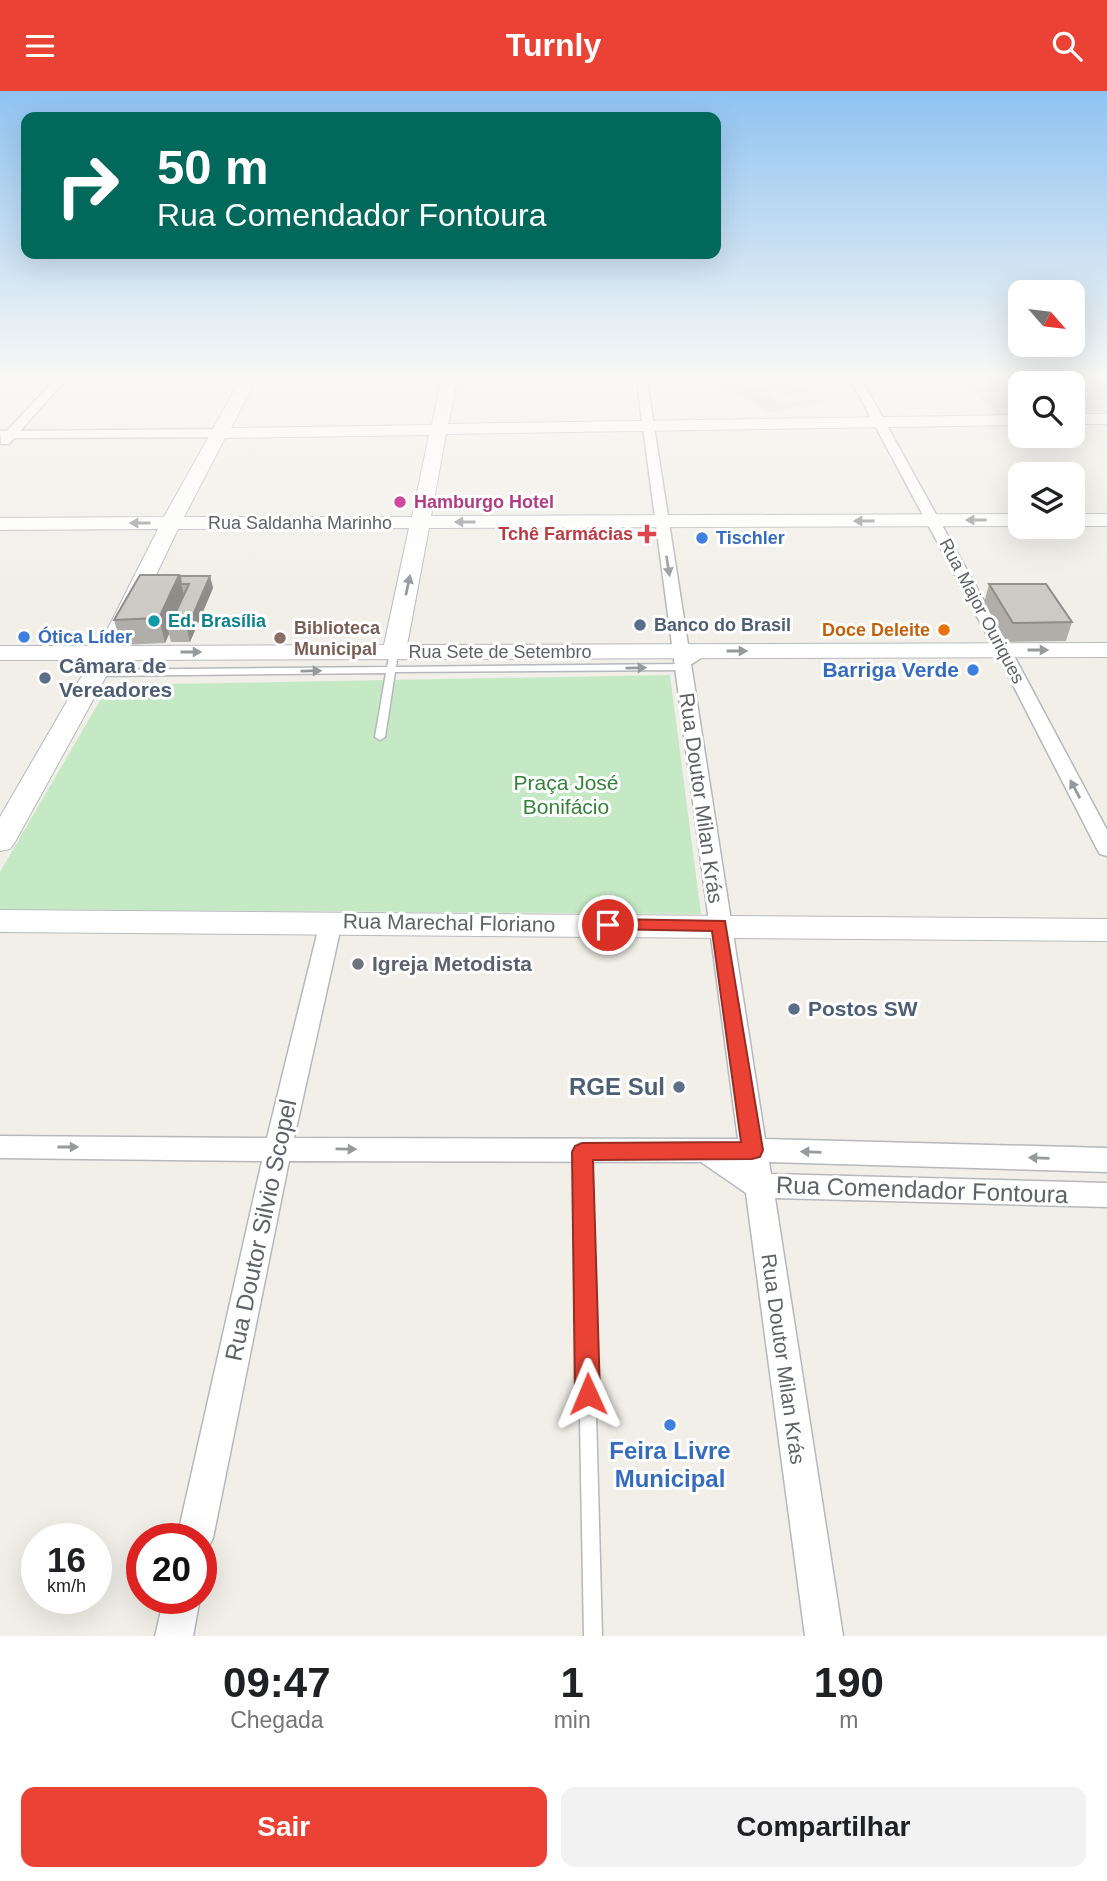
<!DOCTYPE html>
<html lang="pt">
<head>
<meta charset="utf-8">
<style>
	:root { --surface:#fff; --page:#f2f2f2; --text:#202124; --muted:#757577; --accent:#ea4335 }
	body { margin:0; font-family:Helvetica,sans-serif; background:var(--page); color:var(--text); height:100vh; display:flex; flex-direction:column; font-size:26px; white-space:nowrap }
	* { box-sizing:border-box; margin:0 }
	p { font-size:23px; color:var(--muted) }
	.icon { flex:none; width:38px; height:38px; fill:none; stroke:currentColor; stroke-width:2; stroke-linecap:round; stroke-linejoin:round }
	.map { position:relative; height:1545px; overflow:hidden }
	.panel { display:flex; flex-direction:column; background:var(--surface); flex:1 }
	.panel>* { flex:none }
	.guide { position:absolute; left:21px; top:21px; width:700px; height:147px; border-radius:14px; box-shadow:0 7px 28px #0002; background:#00695c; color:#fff; overflow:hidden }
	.needle { width:46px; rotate:118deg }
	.controls { position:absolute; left:1008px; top:189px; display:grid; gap:14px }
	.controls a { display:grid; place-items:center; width:77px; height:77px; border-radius:14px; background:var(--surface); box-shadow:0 7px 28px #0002; font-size:35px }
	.speed { position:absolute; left:21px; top:1432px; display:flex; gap:14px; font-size:35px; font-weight:700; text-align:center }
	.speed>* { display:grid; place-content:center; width:91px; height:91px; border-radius:50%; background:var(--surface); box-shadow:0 7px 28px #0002; line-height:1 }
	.speed small { font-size:18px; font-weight:400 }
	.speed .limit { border:10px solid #d22; background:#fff; color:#111 }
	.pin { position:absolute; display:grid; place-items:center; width:60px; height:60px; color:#fff; margin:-30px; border:4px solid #fff; border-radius:50%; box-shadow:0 2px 7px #0007 }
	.me { position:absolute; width:77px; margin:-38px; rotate:359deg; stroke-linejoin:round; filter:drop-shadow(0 0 5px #0008) }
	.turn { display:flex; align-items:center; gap:24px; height:147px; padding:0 21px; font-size:32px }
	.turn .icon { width:91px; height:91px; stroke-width:2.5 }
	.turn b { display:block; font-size:49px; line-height:60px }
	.eta { display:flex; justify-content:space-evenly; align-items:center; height:119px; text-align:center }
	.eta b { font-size:42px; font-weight:800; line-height:49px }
	.button { display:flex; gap:14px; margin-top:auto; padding:14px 21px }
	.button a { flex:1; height:80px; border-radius:14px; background:var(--accent); color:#fff; font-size:28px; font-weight:800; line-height:80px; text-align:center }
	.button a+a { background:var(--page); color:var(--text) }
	header { display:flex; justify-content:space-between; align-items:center; height:91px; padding:0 21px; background:var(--accent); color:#fff; font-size:32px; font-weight:800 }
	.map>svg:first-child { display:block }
	.education { fill:#e1ded6 }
	.green { fill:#c5e8c5 }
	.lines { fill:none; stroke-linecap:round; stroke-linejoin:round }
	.lane-casing { stroke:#b5b8bc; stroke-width:3 }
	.street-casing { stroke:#b5b8bc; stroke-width:3 }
	.secondary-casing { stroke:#b6babf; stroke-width:2 }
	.lane { fill:#fff; fill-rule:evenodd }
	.street { fill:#fff; fill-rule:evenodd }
	.secondary { fill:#fff; fill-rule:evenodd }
	.wall { fill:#afaea9 }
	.shaded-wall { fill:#8f8d8a }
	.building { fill:#cccac5; stroke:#8f8d8a; stroke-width:2 }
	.oneway { fill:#979a9d }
	.route { fill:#ea4335; stroke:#982c22; stroke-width:2 }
	.hotel-dot { fill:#d1479c; stroke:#fff; stroke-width:2.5 }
	.health-dot { fill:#e0444e; stroke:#fff; stroke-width:2.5 }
	.shop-dot { fill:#3f7fe0; stroke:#fff; stroke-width:2.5 }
	.culture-dot { fill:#0f9aa8; stroke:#fff; stroke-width:2.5 }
	.service-dot { fill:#5c6f8a; stroke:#fff; stroke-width:2.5 }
	.food-dot { fill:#e8710a; stroke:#fff; stroke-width:2.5 }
	.education-dot { fill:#8d6e63; stroke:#fff; stroke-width:2.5 }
	.worship-dot { fill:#6b7280; stroke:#fff; stroke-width:2.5 }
	.labels { text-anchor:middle; stroke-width:6; stroke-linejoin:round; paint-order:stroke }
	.far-hotel-label { font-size:18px; font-weight:bold; fill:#b23c85; stroke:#fff; text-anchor:start }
	.far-street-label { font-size:18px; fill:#5f6368; stroke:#fff }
	.far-health-label { font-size:18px; font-weight:bold; fill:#be3a42; stroke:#fff; text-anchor:end }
	.far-shop-label { font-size:18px; font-weight:bold; fill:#366cbe; stroke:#fff; text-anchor:start }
	.far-culture-label { font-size:18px; font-weight:bold; fill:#0d838f; stroke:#fff; text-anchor:start }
	.far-service-label { font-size:18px; font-weight:bold; fill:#4e5e75; stroke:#fff; text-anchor:start }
	.far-education-label { font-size:18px; font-weight:bold; fill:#785e54; stroke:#fff; text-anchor:start }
	.far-food-label { font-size:18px; font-weight:bold; fill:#c56008; stroke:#fff; text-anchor:end }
	.service-label { font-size:21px; font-weight:bold; fill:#4e5e75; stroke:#fff; text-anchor:start }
	.shop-label { font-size:21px; font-weight:bold; fill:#366cbe; stroke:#fff; text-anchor:end }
	.park-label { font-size:21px; fill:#348238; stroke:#fff }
	.street-label { font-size:21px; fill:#5f6368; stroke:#fff }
	.worship-label { font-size:21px; font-weight:bold; fill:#5b616d; stroke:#fff; text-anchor:start }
	.near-service-label { font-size:24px; font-weight:bold; fill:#4e5e75; stroke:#fff; text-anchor:end }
	.near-street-label { font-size:24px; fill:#5f6368; stroke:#fff }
	.near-shop-label { font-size:24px; font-weight:bold; fill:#366cbe; stroke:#fff }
</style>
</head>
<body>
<header><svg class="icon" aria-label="menu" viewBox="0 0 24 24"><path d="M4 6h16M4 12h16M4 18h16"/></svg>Turnly<svg class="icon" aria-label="search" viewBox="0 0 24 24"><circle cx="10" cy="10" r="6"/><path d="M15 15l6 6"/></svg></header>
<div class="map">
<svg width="1107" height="1545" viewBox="0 0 1107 1545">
	<rect width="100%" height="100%" fill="#f1efe8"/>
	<g class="education">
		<polygon points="749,284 775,284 818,306 800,309 779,299 763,302 782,313 819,308 826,311 771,322 711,291 732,287 756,299 772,296"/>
		<polygon points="998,284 1107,284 1107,321 1073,322 1073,292 1020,292 1020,323 996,323 970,296 1008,295"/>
	</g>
	<polygon class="green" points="670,584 701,823 0,818 0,781 109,594"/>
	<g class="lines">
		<defs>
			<g id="lane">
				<polygon points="704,558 710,558 711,560 683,579 395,581 385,646 380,649 375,646 386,582 95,585 91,582 95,579 387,576 390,561 394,559 398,561 396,576 681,573"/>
				<polygon points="582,1055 587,1057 589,1061 602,1545 584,1545 575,1061 577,1057"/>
			</g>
			<g id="street">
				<polygon points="59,284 70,284 20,340 220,338 226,342 220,346 14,347 9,353 1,353 0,340 7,340"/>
				<polygon points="636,284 646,284 765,1048 1107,1057 1107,1081 769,1071 771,1083 1107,1092 1107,1116 775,1107 843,1545 805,1545 746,1102 701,1071 289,1070 213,1447 207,1459 201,1462 201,1447 177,1447 262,1070 0,1067 0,1045 267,1047 320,831 323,826 331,823 339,826 342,831 294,1047 738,1048"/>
				<polygon points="848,284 859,284 1011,559 1107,739 1107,765 1100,763 1097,758 995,559"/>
				<polygon points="164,1507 200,1507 193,1545 155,1545"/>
			</g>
			<g id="secondary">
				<path d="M243,284h15l-27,53 201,-3 10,-50h16l-10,49 572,-9v10l-574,9 -15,82 589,-2v12l-591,2 -22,117 700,-2v14l-992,3 -100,182 -5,7 -10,2v-34l91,-157h-91v-14h99l59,-117 -158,1v-12l164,-1zM429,344l-17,82h-228l41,-79zM409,437l-25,117 -262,1 56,-117z"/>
				<rect x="1073" y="323" width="34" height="10"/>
				<rect x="1073" y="423" width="34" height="12"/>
				<polygon points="0,819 1107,828 1107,850 0,841"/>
			</g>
		</defs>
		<use href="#lane" class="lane-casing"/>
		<use href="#street" class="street-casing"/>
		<use href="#secondary" class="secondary-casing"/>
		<use href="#lane" class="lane"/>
		<use href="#street" class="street"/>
		<use href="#secondary" class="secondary"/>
	</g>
	<g class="wall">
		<polygon points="699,284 738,284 707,289"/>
		<polygon points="180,485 210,485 213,497 190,551 171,551 169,543 165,552 121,554 114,529"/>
		<polygon points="989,493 1072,531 1066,550 1007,551 984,512"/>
	</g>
	<g class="shaded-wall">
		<polygon points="708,284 738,284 707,289"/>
		<polygon points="179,484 185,508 168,538 169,543 165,552 159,527"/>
		<polygon points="210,485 213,497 190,551 187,538"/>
	</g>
	<g class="building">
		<polygon points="140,484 179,484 159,527 114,529"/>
		<polygon points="180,485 210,485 187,538 168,538 189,493 181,493"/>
		<polygon points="989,493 1046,493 1072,531 1013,532"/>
	</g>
	<defs><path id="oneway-solid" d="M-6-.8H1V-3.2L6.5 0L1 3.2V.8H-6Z" transform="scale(1.75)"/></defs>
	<g class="oneway">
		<use href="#oneway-solid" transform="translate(976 429) rotate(180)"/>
		<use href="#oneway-solid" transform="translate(864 430) rotate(180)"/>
		<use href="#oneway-solid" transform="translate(465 431) rotate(180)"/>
		<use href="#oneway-solid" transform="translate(140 432) rotate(180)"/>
		<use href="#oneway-solid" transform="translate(668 475) rotate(81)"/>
		<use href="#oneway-solid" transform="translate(408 494) rotate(-78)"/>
		<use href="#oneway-solid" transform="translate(1038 559)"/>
		<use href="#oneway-solid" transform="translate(737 560)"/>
		<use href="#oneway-solid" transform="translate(191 561)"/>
		<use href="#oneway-solid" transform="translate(636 577) rotate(-1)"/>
		<use href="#oneway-solid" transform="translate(311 580) rotate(-1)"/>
		<use href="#oneway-solid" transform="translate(1075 698) rotate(-118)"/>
		<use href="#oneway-solid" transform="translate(68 1056)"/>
		<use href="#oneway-solid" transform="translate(346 1058) rotate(1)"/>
		<use href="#oneway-solid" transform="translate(811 1061) rotate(-178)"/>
		<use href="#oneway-solid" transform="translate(1039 1067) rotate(-178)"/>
	</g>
	<linearGradient id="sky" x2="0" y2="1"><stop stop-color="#8fc3f1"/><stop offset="0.57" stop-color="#f9f8f5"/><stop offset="1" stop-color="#f9f8f5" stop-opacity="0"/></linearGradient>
	<rect width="1107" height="501" fill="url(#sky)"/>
	<polygon class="route" points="608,828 725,830 763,1059 760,1066 752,1068 593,1069 600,1303 596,1311 588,1315 579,1311 575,1303 572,1061 575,1055 582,1052 741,1051 712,840 603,838 600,834 603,829"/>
	<circle class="hotel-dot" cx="400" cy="411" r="7"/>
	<path class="health-dot" d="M643.5 432.5h7v7h7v7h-7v7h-7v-7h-7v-7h7z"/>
	<g class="shop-dot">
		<circle cx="702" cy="447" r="7"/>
		<circle cx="24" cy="546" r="7"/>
		<circle cx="973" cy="579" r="7"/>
		<circle cx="670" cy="1334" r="7"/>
	</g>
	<circle class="culture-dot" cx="154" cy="530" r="7"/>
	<g class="service-dot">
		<circle cx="640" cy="534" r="7"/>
		<circle cx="45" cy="587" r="7"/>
		<circle cx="794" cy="918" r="7"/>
		<circle cx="679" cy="996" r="7"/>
	</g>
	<circle class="food-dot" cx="944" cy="539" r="7"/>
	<circle class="education-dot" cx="280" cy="547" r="7"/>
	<circle class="worship-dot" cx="358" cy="873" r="7"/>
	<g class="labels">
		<g class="far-hotel-label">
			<text x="414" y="417">Hamburgo Hotel</text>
		</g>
		<g class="far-street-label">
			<text x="300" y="438">Rua Saldanha Marinho</text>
			<text transform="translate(982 520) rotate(62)" y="6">Rua Major Ouriques</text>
			<text x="500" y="567">Rua Sete de Setembro</text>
		</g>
		<g class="far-health-label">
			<text x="633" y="449">Tchê Farmácias</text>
		</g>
		<g class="far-shop-label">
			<text x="716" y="453">Tischler</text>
			<text x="38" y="552">Ótica Líder</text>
		</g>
		<g class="far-culture-label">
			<text x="168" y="536">Ed. Brasília</text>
		</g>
		<g class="far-service-label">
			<text x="654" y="540">Banco do Brasil</text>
		</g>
		<g class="far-education-label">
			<text x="294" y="543">Biblioteca<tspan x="294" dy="21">Municipal</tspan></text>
		</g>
		<g class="far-food-label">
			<text x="930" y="545">Doce Deleite</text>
		</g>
		<g class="service-label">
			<text x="59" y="582">Câmara de<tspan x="59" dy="24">Vereadores</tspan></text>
			<text x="808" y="925">Postos SW</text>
		</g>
		<g class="shop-label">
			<text x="959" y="586">Barriga Verde</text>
		</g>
		<g class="park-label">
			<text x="566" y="699">Praça José<tspan x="566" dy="24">Bonifácio</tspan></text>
		</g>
		<g class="street-label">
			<text transform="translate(701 707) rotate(82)" y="7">Rua Doutor Milan Krás</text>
			<text transform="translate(449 832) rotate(1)" y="7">Rua Marechal Floriano</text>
			<text transform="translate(783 1268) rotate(82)" y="7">Rua Doutor Milan Krás</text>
		</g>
		<g class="worship-label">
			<text x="372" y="880">Igreja Metodista</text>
		</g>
		<g class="near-service-label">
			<text x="665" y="1004">RGE Sul</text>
		</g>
		<g class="near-street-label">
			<text transform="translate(922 1099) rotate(2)" y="8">Rua Comendador Fontoura</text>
			<text transform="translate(261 1139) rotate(-78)" y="8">Rua Doutor Silvio Scopel</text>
		</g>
		<g class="near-shop-label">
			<text x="670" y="1368">Feira Livre<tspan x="670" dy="28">Municipal</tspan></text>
		</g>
	</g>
</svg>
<div class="controls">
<a><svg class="needle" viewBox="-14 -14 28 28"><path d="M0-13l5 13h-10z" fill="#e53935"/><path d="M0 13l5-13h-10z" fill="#757577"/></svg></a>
<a><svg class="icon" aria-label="search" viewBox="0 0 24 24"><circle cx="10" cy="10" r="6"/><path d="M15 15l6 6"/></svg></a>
<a><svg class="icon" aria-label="layers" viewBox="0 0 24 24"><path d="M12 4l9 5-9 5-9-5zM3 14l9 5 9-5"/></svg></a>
</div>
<div class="speed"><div>16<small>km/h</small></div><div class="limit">20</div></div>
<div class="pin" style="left:608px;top:834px;background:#d93025"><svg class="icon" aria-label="arrive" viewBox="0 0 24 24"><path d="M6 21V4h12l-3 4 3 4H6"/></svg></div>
<svg class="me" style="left:588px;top:1303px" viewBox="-20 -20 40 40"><path d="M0-17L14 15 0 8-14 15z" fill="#ea4335" stroke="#fff" stroke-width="4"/></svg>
<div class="guide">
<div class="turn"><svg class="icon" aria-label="right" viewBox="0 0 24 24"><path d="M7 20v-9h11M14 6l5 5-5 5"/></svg><div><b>50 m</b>Rua Comendador Fontoura</div></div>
</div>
</div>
<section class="panel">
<div class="eta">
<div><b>09:47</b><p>Chegada</p></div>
<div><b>1</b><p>min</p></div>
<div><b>190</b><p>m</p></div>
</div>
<div class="button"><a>Sair</a><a>Compartilhar</a></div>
</section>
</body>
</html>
